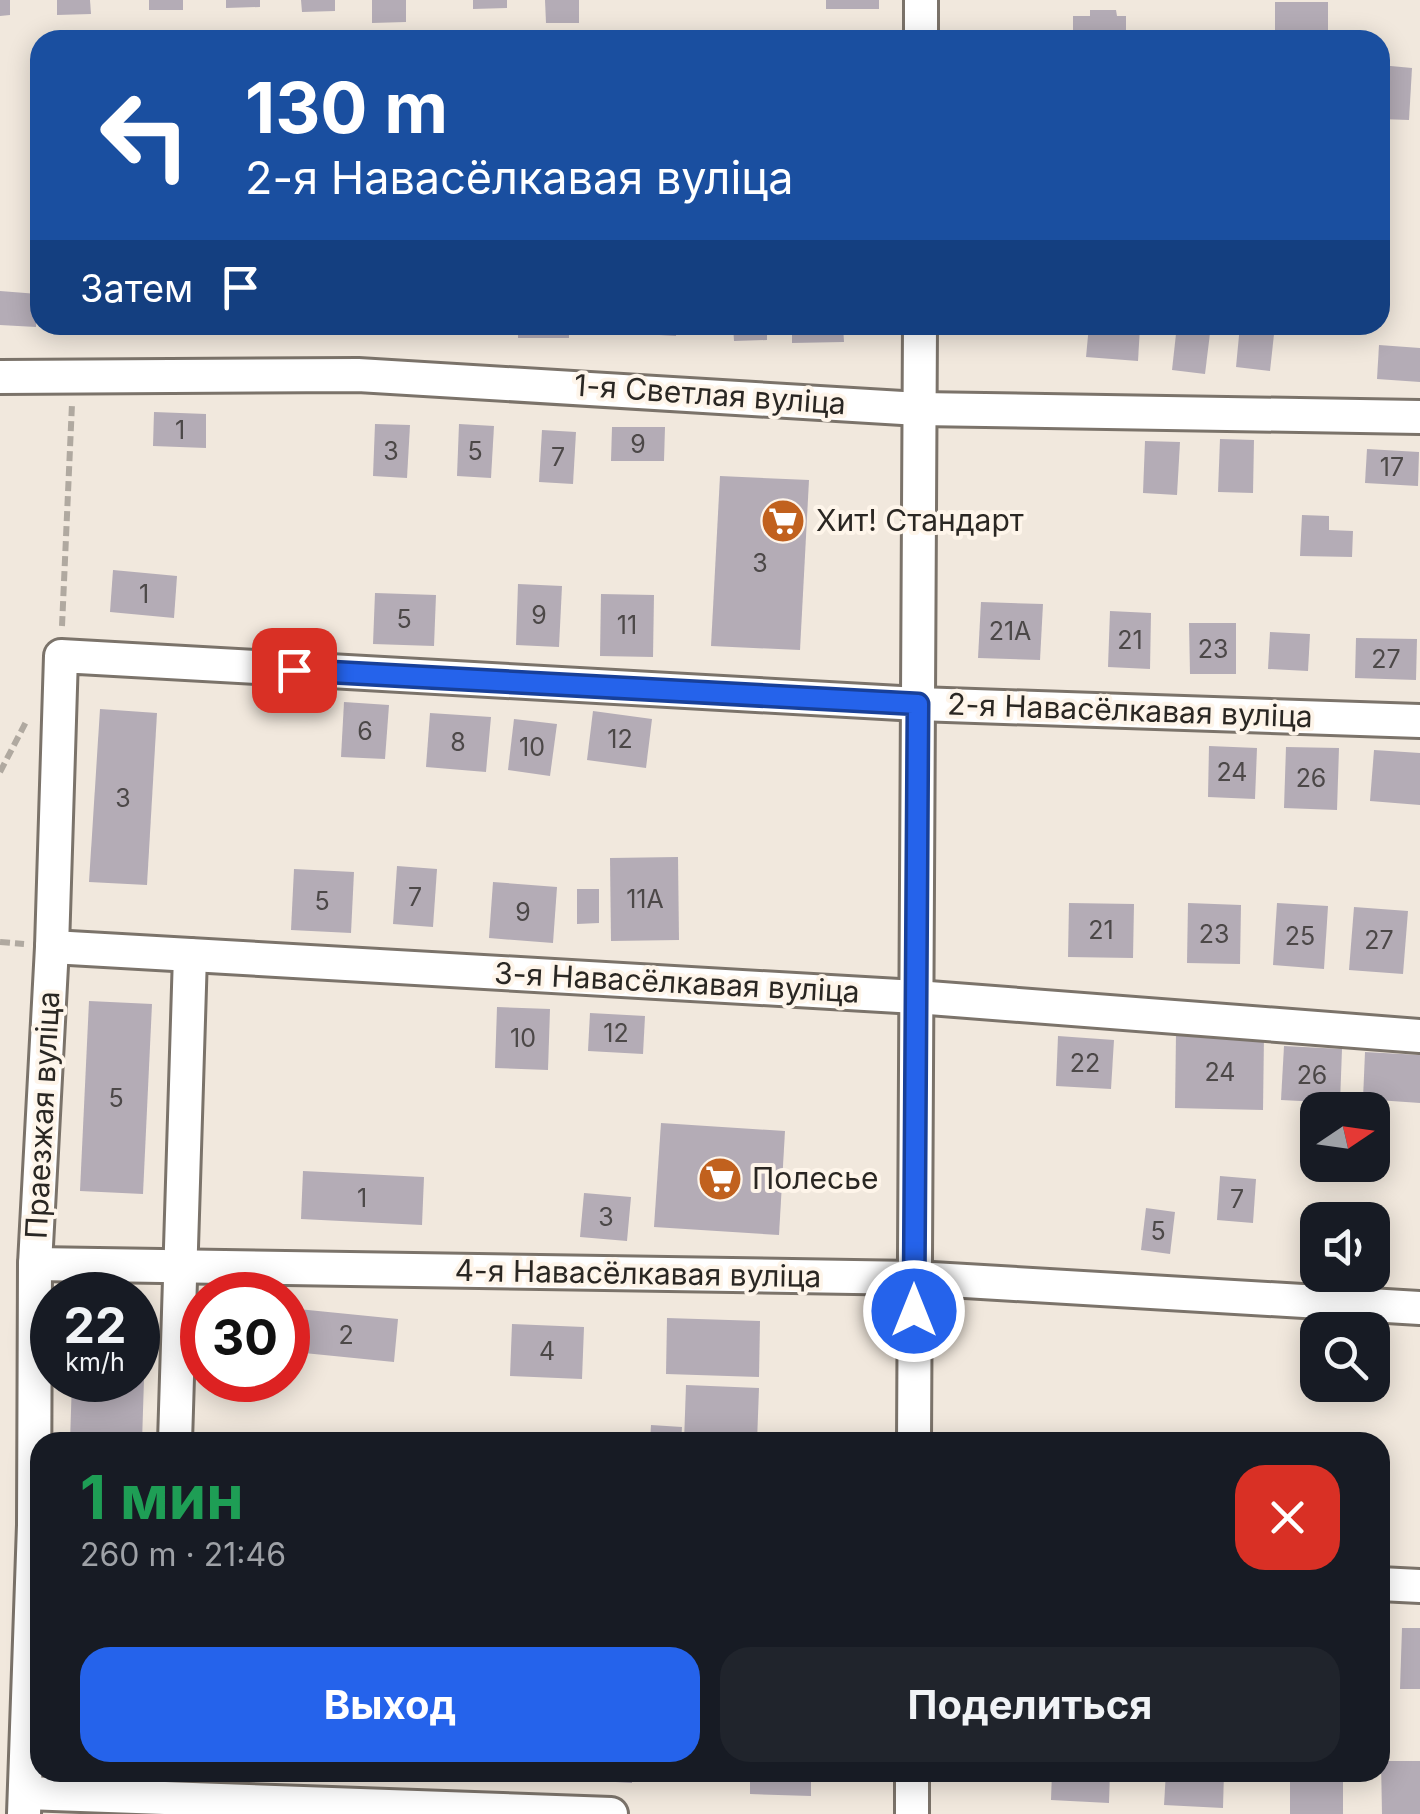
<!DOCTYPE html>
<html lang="ru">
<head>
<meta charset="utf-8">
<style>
	:root { --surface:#171b24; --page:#20242c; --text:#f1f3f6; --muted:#9ea1a6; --accent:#2563eb }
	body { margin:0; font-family:Inter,sans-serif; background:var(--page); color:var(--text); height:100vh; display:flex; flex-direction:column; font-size:38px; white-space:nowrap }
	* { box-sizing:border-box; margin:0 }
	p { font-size:32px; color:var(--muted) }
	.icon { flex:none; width:55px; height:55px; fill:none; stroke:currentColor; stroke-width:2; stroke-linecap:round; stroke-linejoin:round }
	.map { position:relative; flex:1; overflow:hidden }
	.drawer { position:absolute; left:30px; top:1432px; width:1360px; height:350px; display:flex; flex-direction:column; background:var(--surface); border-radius:30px; box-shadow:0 5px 25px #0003 }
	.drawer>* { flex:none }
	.hud { position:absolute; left:30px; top:30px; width:1360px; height:305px; border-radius:30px; box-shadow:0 5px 25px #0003; background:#1a4fa0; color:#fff; overflow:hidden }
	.needle { width:65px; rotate:77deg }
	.fabs { position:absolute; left:1300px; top:1092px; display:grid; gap:20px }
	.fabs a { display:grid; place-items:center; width:90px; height:90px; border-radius:20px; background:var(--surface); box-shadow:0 5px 25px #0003; font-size:50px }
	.speed { position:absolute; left:30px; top:1272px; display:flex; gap:20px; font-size:50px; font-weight:700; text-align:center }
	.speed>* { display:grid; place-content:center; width:130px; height:130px; border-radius:50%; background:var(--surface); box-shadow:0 5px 25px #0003; line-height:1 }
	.speed small { font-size:25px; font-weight:400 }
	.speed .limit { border:15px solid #d22; background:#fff; color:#111 }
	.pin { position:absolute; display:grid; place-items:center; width:85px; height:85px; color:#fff; margin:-42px; border-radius:20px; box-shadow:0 5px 15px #0006 }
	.me { position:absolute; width:110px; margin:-55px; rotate:0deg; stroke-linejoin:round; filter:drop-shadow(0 0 8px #0008) }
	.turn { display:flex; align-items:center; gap:35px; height:210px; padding:0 50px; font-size:45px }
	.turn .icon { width:130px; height:130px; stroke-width:2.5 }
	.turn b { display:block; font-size:70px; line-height:85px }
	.then { display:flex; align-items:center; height:95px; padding:0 50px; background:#0003; gap:20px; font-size:38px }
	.round { display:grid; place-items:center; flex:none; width:105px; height:105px; border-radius:30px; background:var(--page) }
	.overview { display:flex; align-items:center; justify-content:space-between; height:170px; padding:0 50px }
	h1 { font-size:60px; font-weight:700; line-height:75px; color:#1e9e55 }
	.button { display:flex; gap:20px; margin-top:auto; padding:20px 50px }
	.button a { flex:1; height:115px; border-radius:30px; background:var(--accent); color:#fff; font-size:40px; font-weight:700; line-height:115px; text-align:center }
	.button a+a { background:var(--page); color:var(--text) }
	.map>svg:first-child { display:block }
	.building { fill:#b4acb6 }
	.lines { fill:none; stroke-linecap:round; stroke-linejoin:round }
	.street-casing { stroke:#7b736a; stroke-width:38 }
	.path { stroke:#b0a9a0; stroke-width:6; stroke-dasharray:10 5; stroke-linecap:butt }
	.street { stroke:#fff; stroke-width:32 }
	.route-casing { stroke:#184099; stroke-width:25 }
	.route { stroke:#2563eb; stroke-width:18 }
	.labels { text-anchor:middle; stroke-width:8; stroke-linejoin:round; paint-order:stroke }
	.number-label { font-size:25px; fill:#4c4848 }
	.street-label { font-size:30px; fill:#2a2723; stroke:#fef5ea }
	.poi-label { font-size:30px; fill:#2a2723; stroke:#fef5ea; text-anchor:start }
</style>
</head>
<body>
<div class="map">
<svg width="1420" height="1814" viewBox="0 0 1420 1814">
	<rect width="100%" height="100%" fill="#f1e8dd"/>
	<g class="building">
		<polygon points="0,0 10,0 10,15 0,16"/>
		<polygon points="57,0 90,0 91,14 57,15"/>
		<rect x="149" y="0" width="34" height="10"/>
		<polygon points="226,0 260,0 260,7 226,8"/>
		<polygon points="301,0 335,0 335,11 302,12"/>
		<polygon points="372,0 406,0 406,22 372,23"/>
		<polygon points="473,0 507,0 507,8 473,9"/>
		<polygon points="545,0 579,0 579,23 546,23"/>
		<rect x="826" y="0" width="53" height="9"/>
		<rect x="1275" y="2" width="53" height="34"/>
		<polygon points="1090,10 1116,10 1117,16 1126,16 1126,40 1073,40 1073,16 1090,16"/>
		<polygon points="795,31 795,40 761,40 760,32"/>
		<polygon points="1380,65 1412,68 1409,120 1380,119"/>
		<polygon points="0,291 38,294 36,327 0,325"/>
		<rect x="518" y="325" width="51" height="13"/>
		<polygon points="643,325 676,325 676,336 642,334"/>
		<polygon points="733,325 767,325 767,340 734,341"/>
		<polygon points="792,325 843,325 844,342 792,343"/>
		<polygon points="1089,325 1140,327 1138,361 1086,357"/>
		<polygon points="1177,325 1211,325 1205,374 1172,370"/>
		<polygon points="1240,325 1275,325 1270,371 1236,367"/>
		<polygon points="1379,345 1420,348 1420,382 1377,379"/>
		<polygon points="154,412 206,414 206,448 153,446"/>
		<polygon points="375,424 410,425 407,478 373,476"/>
		<polygon points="459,424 494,426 491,478 457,476"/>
		<polygon points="612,427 665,427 664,461 611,461"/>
		<polygon points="542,430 576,432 573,484 539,482"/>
		<polygon points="1220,439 1254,440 1253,493 1218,492"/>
		<polygon points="1145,441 1180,442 1177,495 1143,493"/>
		<polygon points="1367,449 1419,452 1418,486 1365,483"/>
		<polygon points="720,476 809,480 800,650 711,646"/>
		<polygon points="1302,515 1329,516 1329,530 1353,531 1352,557 1300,556"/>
		<polygon points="113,570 177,576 174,618 110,612"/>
		<polygon points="518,584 562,586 559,647 516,645"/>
		<polygon points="375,593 436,595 434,646 373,644"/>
		<polygon points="601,594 654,595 653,657 600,656"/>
		<polygon points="981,602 1043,604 1040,660 978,658"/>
		<polygon points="1110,611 1151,613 1150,669 1108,667"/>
		<polygon points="1189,623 1236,623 1236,674 1190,674"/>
		<polygon points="1270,632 1310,634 1308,671 1268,669"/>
		<polygon points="1356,638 1417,639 1416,680 1355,678"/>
		<polygon points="344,702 389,705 385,759 341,757"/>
		<polygon points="100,709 157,713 147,885 89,882"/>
		<polygon points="593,711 652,719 646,768 587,760"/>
		<polygon points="430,713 491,717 486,772 426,767"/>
		<polygon points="514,719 557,724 550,776 508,770"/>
		<polygon points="1209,746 1257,748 1255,799 1208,797"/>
		<polygon points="1286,747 1339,748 1337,810 1284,808"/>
		<polygon points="1374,750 1420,753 1420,805 1370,801"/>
		<polygon points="678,857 679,940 611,941 610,858"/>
		<polygon points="397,866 437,869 433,927 393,924"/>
		<polygon points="294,869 354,872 351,933 291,930"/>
		<polygon points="493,882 557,887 553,943 489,938"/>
		<polygon points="577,889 599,889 599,923 577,924"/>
		<polygon points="1069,903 1134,904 1133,958 1068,957"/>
		<polygon points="1188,903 1241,905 1240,964 1187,963"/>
		<polygon points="1277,903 1328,906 1324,969 1273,965"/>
		<polygon points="1354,907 1408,911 1403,974 1349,970"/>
		<polygon points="89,1001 152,1004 143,1194 80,1191"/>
		<polygon points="497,1007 550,1009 548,1070 495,1068"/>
		<polygon points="590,1013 645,1016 643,1054 588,1051"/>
		<polygon points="1176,1034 1264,1035 1263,1110 1175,1108"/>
		<polygon points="1058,1036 1114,1040 1111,1089 1056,1086"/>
		<polygon points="1284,1046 1342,1049 1340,1103 1281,1100"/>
		<polygon points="1365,1052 1420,1055 1420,1103 1363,1099"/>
		<polygon points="661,1123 785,1131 779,1235 654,1227"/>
		<polygon points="303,1171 424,1177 422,1225 301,1219"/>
		<polygon points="1220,1176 1256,1179 1253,1223 1217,1220"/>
		<polygon points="584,1193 631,1197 627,1241 580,1237"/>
		<polygon points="1146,1208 1175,1212 1170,1254 1141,1250"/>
		<polygon points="1315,1228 1318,1228 1318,1261 1313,1261"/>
		<polygon points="298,1309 398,1319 394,1362 294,1352"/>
		<polygon points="138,1315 146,1316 142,1442 70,1442 72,1380 138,1380"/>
		<polygon points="667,1318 760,1321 759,1377 666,1374"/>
		<polygon points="512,1324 584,1327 582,1379 510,1376"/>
		<polygon points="686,1385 759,1388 757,1442 684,1442"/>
		<polygon points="651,1425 682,1427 681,1442 650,1442"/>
		<polygon points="1402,1628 1420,1628 1420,1689 1400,1689"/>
		<polygon points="1381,1761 1420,1761 1420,1814 1382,1814"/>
		<polygon points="583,1772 632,1772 632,1783 583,1780"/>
		<polygon points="750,1772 811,1772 811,1796 750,1794"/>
		<polygon points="1052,1772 1110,1772 1109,1803 1051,1800"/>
		<polygon points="1166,1772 1224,1772 1223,1808 1164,1805"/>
		<rect x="1290" y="1772" width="53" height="42"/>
	</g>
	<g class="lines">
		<defs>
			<g id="street">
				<polyline points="921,40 921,0"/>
				<polyline points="0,377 358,375 919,409 1420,417"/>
				<polyline points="52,947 916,997 1420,1036"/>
				<polyline points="35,1264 915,1278 1420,1308"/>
				<polyline points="175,1442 190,955"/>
				<polyline points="914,1442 920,325"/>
				<polyline points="1380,1584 1420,1586"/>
				<polyline points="25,1793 611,1814"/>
				<polyline points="24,1814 34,1525 35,1264 52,947 61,656 918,704 1420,721"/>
				<polyline points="912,1814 912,1772"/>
			</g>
		</defs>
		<use href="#street" class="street-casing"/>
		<g class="path">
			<polyline points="62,626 72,404"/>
			<polyline points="0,772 27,720"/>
			<polyline points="0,942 24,944"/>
		</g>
		<use href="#street" class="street"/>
	</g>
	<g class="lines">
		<defs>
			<polyline id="route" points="294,670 918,704 914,1311"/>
		</defs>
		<use href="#route" class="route-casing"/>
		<use href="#route" class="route"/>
	</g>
	<defs>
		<symbol id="supermarket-disc" viewBox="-11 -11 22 22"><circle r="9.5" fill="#c1611e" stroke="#fef5ea"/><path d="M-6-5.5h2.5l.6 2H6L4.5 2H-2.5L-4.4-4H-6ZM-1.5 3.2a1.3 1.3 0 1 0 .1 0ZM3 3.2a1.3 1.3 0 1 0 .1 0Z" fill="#fff"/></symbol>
	</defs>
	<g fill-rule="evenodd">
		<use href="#supermarket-disc" x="758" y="496" width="50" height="50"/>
		<use href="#supermarket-disc" x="695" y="1154" width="50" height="50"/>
	</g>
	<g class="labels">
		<g class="number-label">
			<text x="180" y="439">1</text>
			<text x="638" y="453">9</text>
			<text x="391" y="460">3</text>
			<text x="475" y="460">5</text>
			<text x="558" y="466">7</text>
			<text x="1392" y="476">17</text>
			<text x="760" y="572">3</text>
			<text x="144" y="603">1</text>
			<text x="539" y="624">9</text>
			<text x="404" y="628">5</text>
			<text x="627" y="634">11</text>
			<text x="1010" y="640">21А</text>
			<text x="1130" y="649">21</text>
			<text x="1213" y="658">23</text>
			<text x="1386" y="668">27</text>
			<text x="365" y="740">6</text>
			<text x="620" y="748">12</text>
			<text x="458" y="751">8</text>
			<text x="532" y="756">10</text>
			<text x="1232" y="781">24</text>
			<text x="1311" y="787">26</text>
			<text x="123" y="807">3</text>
			<text x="415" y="906">7</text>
			<text x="645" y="908">11А</text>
			<text x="322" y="910">5</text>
			<text x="523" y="921">9</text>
			<text x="1101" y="939">21</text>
			<text x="1214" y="943">23</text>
			<text x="1300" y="945">25</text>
			<text x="1379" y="949">27</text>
			<text x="616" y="1042">12</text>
			<text x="523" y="1047">10</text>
			<text x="1085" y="1072">22</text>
			<text x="1220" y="1081">24</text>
			<text x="1312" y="1084">26</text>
			<text x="116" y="1107">5</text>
			<text x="362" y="1207">1</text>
			<text x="1237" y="1208">7</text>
			<text x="606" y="1226">3</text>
			<text x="1158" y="1240">5</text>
			<text x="346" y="1344">2</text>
			<text x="547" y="1360">4</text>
		</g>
		<g class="street-label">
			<text transform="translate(710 395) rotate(4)" y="10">1-я Светлая вуліца</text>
			<text transform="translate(1130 711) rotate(2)" y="10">2-я Навасёлкавая вуліца</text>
			<text transform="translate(677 983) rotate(3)" y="10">3-я Навасёлкавая вуліца</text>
			<text transform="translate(43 1115) rotate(-87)" y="10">Праезжая вуліца</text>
			<text transform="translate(638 1274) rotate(1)" y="10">4-я Навасёлкавая вуліца</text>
		</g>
		<g class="poi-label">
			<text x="816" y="531">Хит! Стандарт</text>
			<text x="752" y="1189">Полесье</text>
		</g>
	</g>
</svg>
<div class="fabs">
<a><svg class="needle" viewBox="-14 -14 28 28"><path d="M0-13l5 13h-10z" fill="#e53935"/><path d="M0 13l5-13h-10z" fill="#9ea1a6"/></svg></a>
<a><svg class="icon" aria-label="sound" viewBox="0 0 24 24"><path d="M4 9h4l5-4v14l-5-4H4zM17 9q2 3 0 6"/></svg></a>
<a><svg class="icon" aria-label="search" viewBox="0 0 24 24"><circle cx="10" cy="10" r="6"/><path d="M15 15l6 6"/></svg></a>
</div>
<div class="speed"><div>22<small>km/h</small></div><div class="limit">30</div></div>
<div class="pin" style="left:294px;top:670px;background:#d93025"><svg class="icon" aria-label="arrive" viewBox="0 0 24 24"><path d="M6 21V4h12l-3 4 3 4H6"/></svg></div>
<svg class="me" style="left:914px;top:1311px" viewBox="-20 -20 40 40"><circle r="17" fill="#2563eb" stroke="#fff" stroke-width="3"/><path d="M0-11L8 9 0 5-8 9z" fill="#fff"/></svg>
<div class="hud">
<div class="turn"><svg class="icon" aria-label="left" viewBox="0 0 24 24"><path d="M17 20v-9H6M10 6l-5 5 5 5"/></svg><div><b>130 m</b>2-я Навасёлкавая вуліца</div></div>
<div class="then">Затем<svg class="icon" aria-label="arrive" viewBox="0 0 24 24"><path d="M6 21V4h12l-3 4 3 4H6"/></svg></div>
</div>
<section class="drawer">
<div class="overview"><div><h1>1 мин</h1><p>260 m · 21:46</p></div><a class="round" style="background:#d93025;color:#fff"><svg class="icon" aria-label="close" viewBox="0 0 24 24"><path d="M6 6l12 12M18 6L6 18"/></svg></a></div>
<div class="button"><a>Выход</a><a>Поделиться</a></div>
</section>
</div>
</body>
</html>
